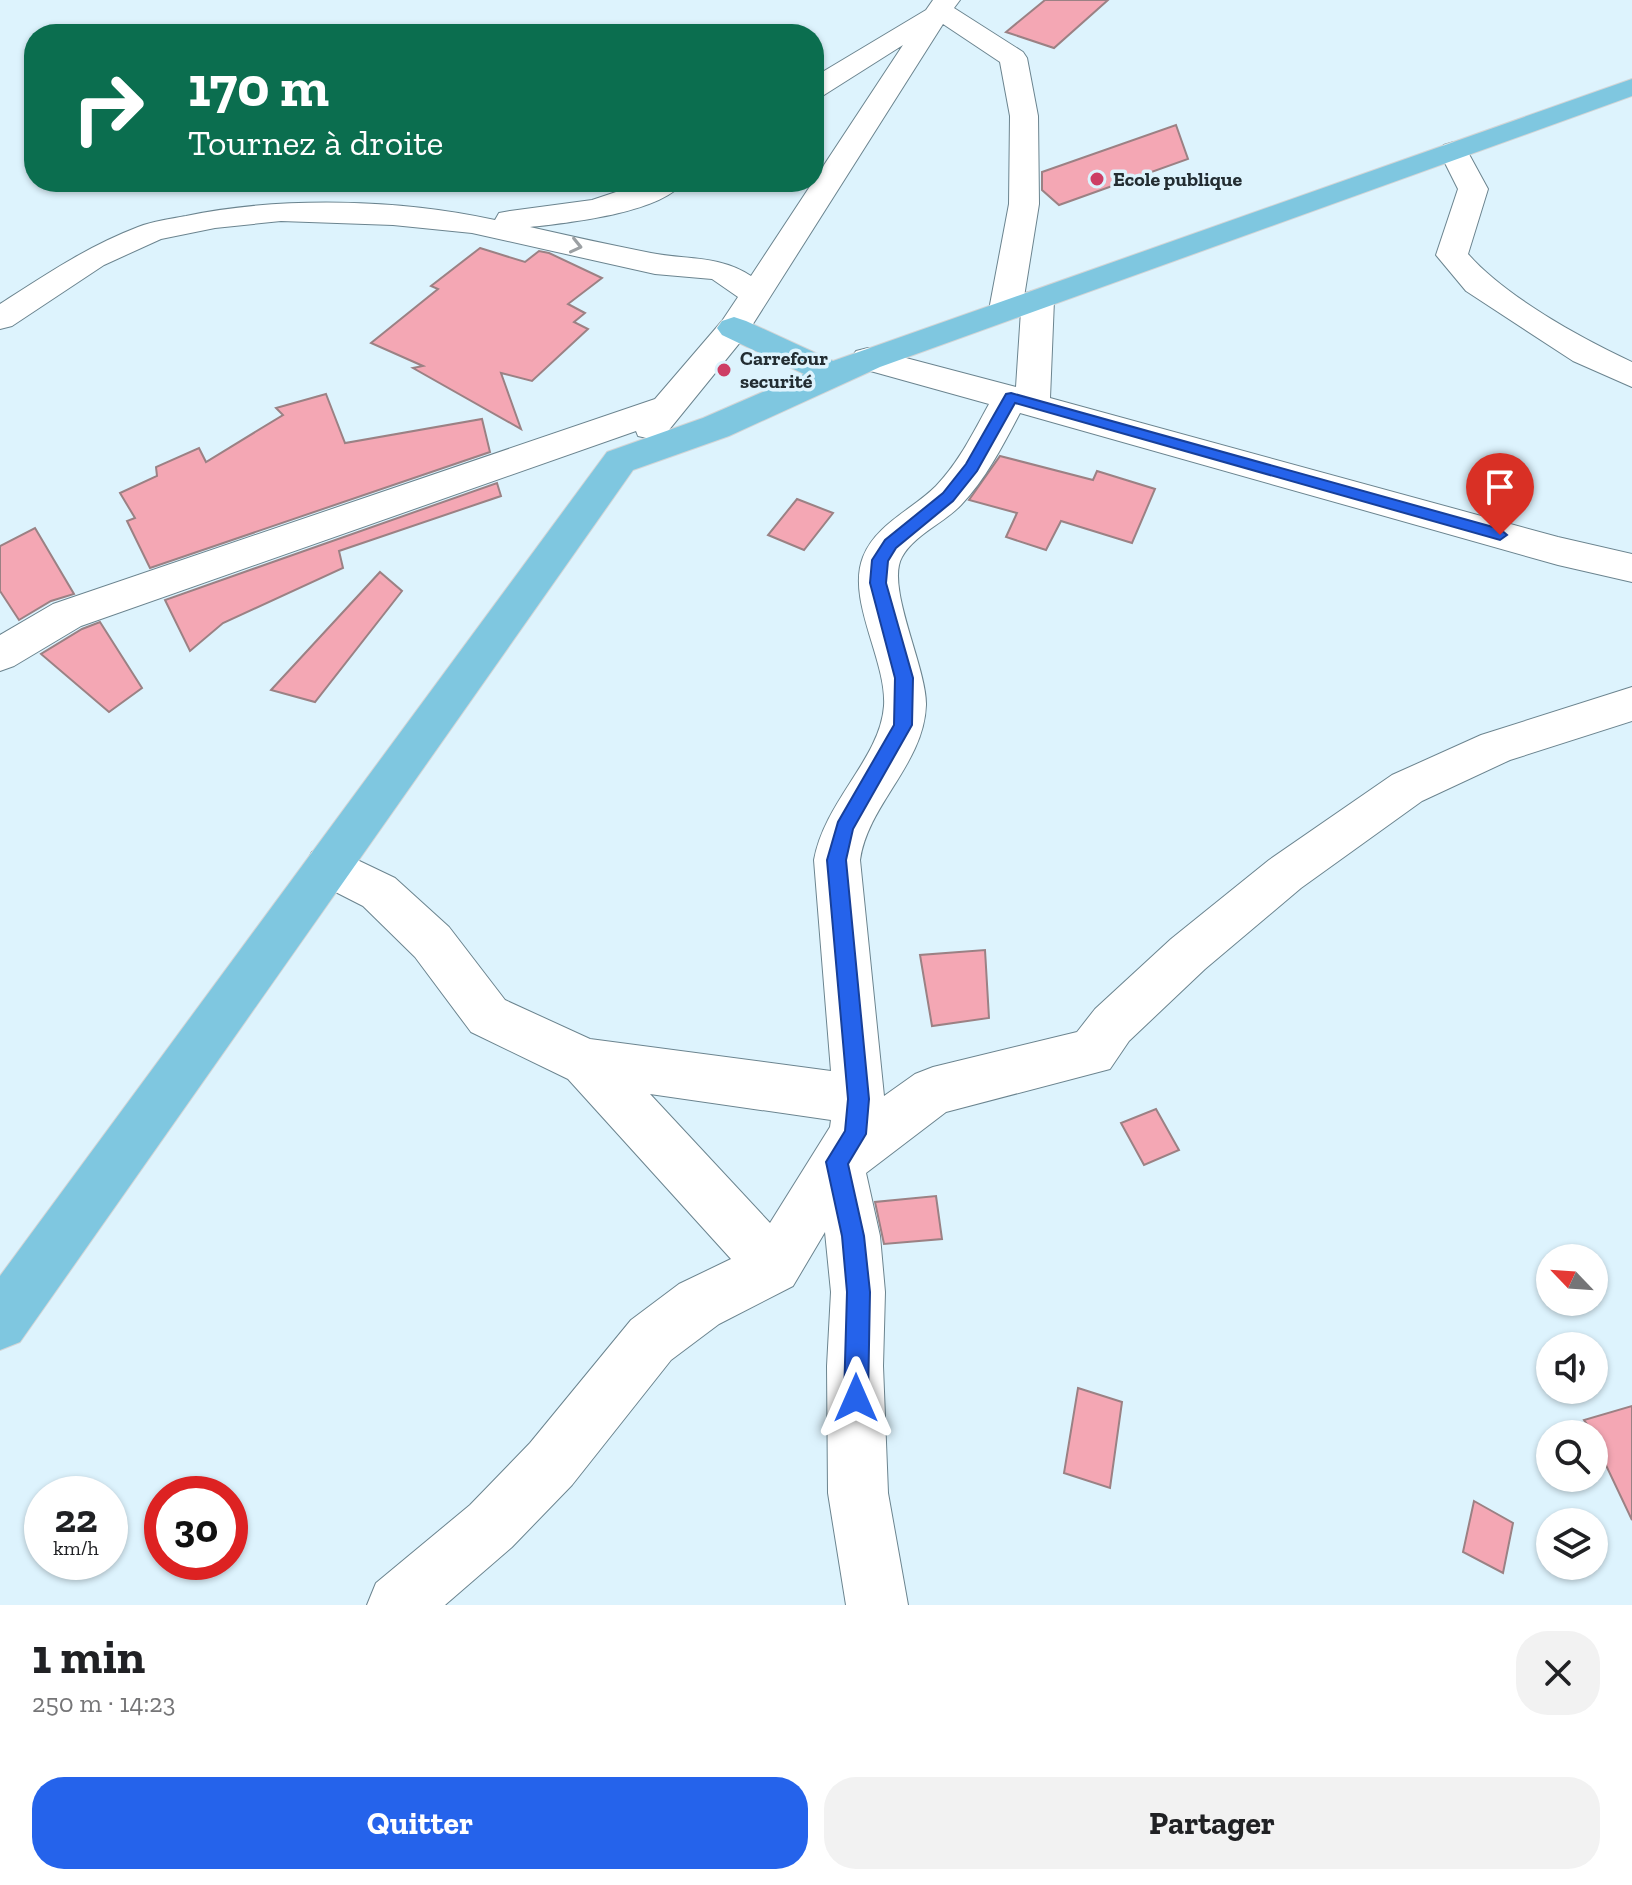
<!DOCTYPE html>
<html lang="fr">
<head>
<meta charset="utf-8">
<style>
	:root { --surface:#fff; --page:#f2f2f2; --text:#202124; --muted:#757577; --accent:#2563eb }
	body { margin:0; font-family:"Zilla Slab",serif; background:var(--page); color:var(--text); height:100vh; display:flex; flex-direction:column; font-size:30px; white-space:nowrap }
	* { box-sizing:border-box; margin:0 }
	p { font-size:26px; color:var(--muted) }
	.icon { flex:none; width:44px; height:44px; fill:none; stroke:currentColor; stroke-width:2; stroke-linecap:round; stroke-linejoin:round }
	.map { position:relative; height:1605px; overflow:hidden }
	.drawer { display:flex; flex-direction:column; background:var(--surface); flex:1 }
	.drawer>* { flex:none }
	.hud { position:absolute; left:24px; top:24px; width:800px; height:168px; border-radius:32px; box-shadow:0 2px 6px #0004; background:#0b6e4f; color:#fff; overflow:hidden }
	.needle { width:52px; rotate:295deg }
	.fabs { position:absolute; left:1536px; top:1244px; display:grid; gap:16px }
	.fabs a { display:grid; place-items:center; width:72px; height:72px; border-radius:50%; background:var(--surface); box-shadow:0 2px 6px #0004; font-size:40px }
	.speed { position:absolute; left:24px; top:1476px; display:flex; gap:16px; font-size:40px; font-weight:700; text-align:center }
	.speed>* { display:grid; place-content:center; width:104px; height:104px; border-radius:50%; background:var(--surface); box-shadow:0 2px 6px #0004; line-height:1 }
	.speed small { font-size:20px; font-weight:400 }
	.speed .limit { border:12px solid #d22; background:#fff; color:#111 }
	.pin { position:absolute; display:grid; place-items:center; width:68px; height:68px; color:#fff; margin:-82px -34px; border-radius:50% 50% 50% 0; rotate:-45deg; box-shadow:0 0 8px #0007 }
	.pin .icon { rotate:45deg }
	.me { position:absolute; width:88px; margin:-44px; rotate:0deg; stroke-linejoin:round; filter:drop-shadow(0 0 6px #0008) }
	.turn { display:flex; align-items:center; gap:28px; height:168px; padding:0 32px; font-size:36px }
	.turn .icon { width:104px; height:104px; stroke-width:2.5 }
	.turn b { display:block; font-size:56px; line-height:68px }
	.round { display:grid; place-items:center; flex:none; width:84px; height:84px; border-radius:32px; background:var(--page) }
	.overview { display:flex; align-items:center; justify-content:space-between; height:136px; padding:0 32px }
	h1 { font-size:48px; font-weight:700; line-height:60px }
	.action { display:flex; gap:16px; margin-top:auto; padding:16px 32px }
	.action a { flex:1; height:92px; border-radius:32px; background:var(--accent); color:#fff; font-size:32px; font-weight:700; line-height:92px; text-align:center }
	.action a+a { background:var(--page); color:var(--text) }
	.map>svg:first-child { display:block }
	.building { fill:#f4a7b4; stroke:#9b8184; stroke-width:2 }
	.lines { fill:none; stroke-linecap:round; stroke-linejoin:round }
	.minor-casing { stroke:#6b848f; stroke-width:2 }
	.major-casing { stroke:#d3d5d6; stroke-width:2 }
	.minor { fill:#fff; fill-rule:evenodd }
	.major { fill:#7fc7e0; fill-rule:evenodd }
	.oneway { stroke:#9ca0a3 }
	.route { fill:#2563eb; stroke:#184099; stroke-width:2 }
	.poi-dot { fill:#cd3e65; stroke:#ddf3fd; stroke-width:3 }
	.labels { text-anchor:middle; stroke-width:7; stroke-linejoin:round; paint-order:stroke }
	.far-poi-label { font-size:20px; font-weight:bold; fill:#232d32; stroke:#ddf3fd; text-anchor:start }
</style>
</head>
<body>
<div class="map">
<svg width="1632" height="1605" viewBox="0 0 1632 1605">
	<rect width="100%" height="100%" fill="#ddf3fd"/>
	<g class="building">
		<polygon points="1045,0 1108,0 1054,48 1006,32"/>
		<polygon points="1176,125 1188,159 1059,205 1042,190 1042,172"/>
		<polygon points="480,248 525,262 539,251 549,253 602,278 568,304 585,313 574,322 588,329 532,381 501,373 521,429 413,368 423,366 371,343 438,289 431,286"/>
		<polygon points="326,394 345,443 482,419 490,452 150,568 127,521 135,518 120,493 157,476 156,467 199,448 206,462 283,415 276,408"/>
		<polygon points="1000,456 1093,480 1097,471 1155,489 1132,543 1061,521 1046,550 1006,537 1017,513 969,500"/>
		<polygon points="497,483 501,496 339,551 343,568 223,623 190,651 165,600"/>
		<polygon points="797,499 833,513 804,550 768,535"/>
		<polygon points="35,528 74,594 51,601 19,620 0,591 0,546"/>
		<polygon points="380,572 402,591 315,702 271,690"/>
		<polygon points="100,622 142,688 109,712 41,654 82,629"/>
		<polygon points="985,950 989,1018 932,1026 920,955"/>
		<polygon points="1156,1109 1179,1150 1144,1165 1121,1123"/>
		<polygon points="936,1196 942,1239 884,1244 875,1202"/>
		<polygon points="1078,1388 1122,1402 1110,1488 1064,1473"/>
		<polygon points="1632,1406 1632,1520 1594,1440 1594,1434 1584,1420"/>
		<polygon points="1474,1501 1513,1523 1503,1573 1463,1552"/>
	</g>
	<g class="lines">
		<defs>
			<g id="minor">
				<path d="M933,0h27l-6,8 69,44 4,6 11,58 1,88 -15,93 2,-4 12,-3 12,3 4,7 -4,98 508,139 74,17v28l-74,-17 -538,-152c-17,32 -34,66 -59,92 -17,18 -47,30 -59,52 -17,29 25,111 24,148 -2,59 -58,99 -66,155l24,236 31,-22 18,-7 144,-35 18,-23 76,-70 98,-79 123,-85 89,-40 151,-48v34l-122,39 -88,41 -121,87 -96,81 -76,72 -19,28 -164,43 -80,61 14,63 5,56 -2,74 5,127 20,112h-62l-18,-112 -1,-127 4,-74 -6,-60 -32,54 -74,38 -48,36 -99,125 -60,62 -67,58h-78l9,-22 94,-78 60,-62 101,-123 48,-36 52,-25 -163,-180 -97,-47 -56,-75 -52,-51 -51,-26 -7,-14 7,-14 16,-6 67,32 54,49 56,73 85,39 241,32 -17,-211c11,-60 66,-101 70,-154 3,-45 -38,-106 -21,-149 13,-33 49,-47 73,-71 23,-24 37,-53 53,-82l-133,-37 -5,-8 5,-8 12,-3 148,39 5,-76 -4,6 -12,3 -12,-3 -4,-7 20,-106 1,-88 -10,-54 -57,-38 -197,311 -82,101 -13,3 -13,-3 -2,-5 -555,195 -67,40 -14,5v-36l53,-31 602,-205 67,-78 16,-24 -26,-18 -57,-5 -183,-41 -79,-8 -112,-4 -66,7 -54,11 -57,26 -92,61 -12,3v-25c45,-29 88,-58 138,-77 15,-6 32,-8 48,-11 94,-20 215,-17 309,4l4,-7 11,-2 82,-11 54,-18h37c-21,31 -117,41 -153,45 40,9 80,18 121,26 36,7 68,2 100,23l152,-231 -79,50 -10,2v-20l112,-67zM650,1094l181,26 -1,7 -60,96z"/>
				<path d="M1454,142l10,3 24,44 -20,65c38,43 111,83 164,108v25l-59,-26 -107,-70 -30,-36 22,-66 -19,-38 5,-6z"/>
			</g>
			<polygon id="major" points="1632,79 1632,96 880,367 729,436 633,470 20,1342 0,1350 0,1276 607,452 703,418 804,374 722,335 717,328 722,321 734,317 746,321 833,361"/>
		</defs>
		<use href="#minor" class="minor-casing"/>
		<use href="#major" class="major-casing"/>
		<use href="#minor" class="minor"/>
		<use href="#major" class="major"/>
	</g>
	<defs><path id="oneway-chevron" d="M-2-3.5L2.5 0L-2 3.5" fill="none" stroke-width="1.6" stroke-linecap="round" stroke-linejoin="round" transform="scale(2)"/></defs>
	<use class="oneway" href="#oneway-chevron" transform="translate(576 246) rotate(13)"/>
	<polygon class="route" points="1011,393 1500,529 1507,535 1500,540 1015,403 977,471 953,501 896,548 888,561 886,583 913,678 912,725 853,829 846,860 869,1099 866,1134 848,1164 864,1236 870,1292 868,1398 864,1406 856,1410 848,1406 844,1398 847,1292 842,1236 826,1162 845,1131 848,1099 827,860 838,822 894,725 895,678 870,583 872,560 885,540 943,493 966,464 1006,394"/>
	<g class="poi-dot">
		<circle cx="1097" cy="179" r="8"/>
		<circle cx="724" cy="370" r="8"/>
	</g>
	<g class="labels">
		<g class="far-poi-label">
			<text x="1113" y="186">Ecole publique</text>
			<text x="740" y="365">Carrefour<tspan x="740" dy="23">securité</tspan></text>
		</g>
	</g>
</svg>
<div class="fabs">
<a><svg class="needle" viewBox="-14 -14 28 28"><path d="M0-13l5 13h-10z" fill="#e53935"/><path d="M0 13l5-13h-10z" fill="#757577"/></svg></a>
<a><svg class="icon" aria-label="sound" viewBox="0 0 24 24"><path d="M4 9h4l5-4v14l-5-4H4zM17 9q2 3 0 6"/></svg></a>
<a><svg class="icon" aria-label="search" viewBox="0 0 24 24"><circle cx="10" cy="10" r="6"/><path d="M15 15l6 6"/></svg></a>
<a><svg class="icon" aria-label="layers" viewBox="0 0 24 24"><path d="M12 4l9 5-9 5-9-5zM3 14l9 5 9-5"/></svg></a>
</div>
<div class="speed"><div>22<small>km/h</small></div><div class="limit">30</div></div>
<div class="pin" style="left:1500px;top:535px;background:#d93025"><svg class="icon" aria-label="arrive" viewBox="0 0 24 24"><path d="M6 21V4h12l-3 4 3 4H6"/></svg></div>
<svg class="me" style="left:856px;top:1398px" viewBox="-20 -20 40 40"><path d="M0-17L14 15 0 8-14 15z" fill="#2563eb" stroke="#fff" stroke-width="4"/></svg>
<div class="hud">
<div class="turn"><svg class="icon" aria-label="right" viewBox="0 0 24 24"><path d="M7 20v-9h11M14 6l5 5-5 5"/></svg><div><b>170 m</b>Tournez à droite</div></div>
</div>
</div>
<section class="drawer">
<div class="overview"><div><h1>1 min</h1><p>250 m · 14:23</p></div><a class="round"><svg class="icon" aria-label="close" viewBox="0 0 24 24"><path d="M6 6l12 12M18 6L6 18"/></svg></a></div>
<div class="action"><a>Quitter</a><a>Partager</a></div>
</section>
</body>
</html>
